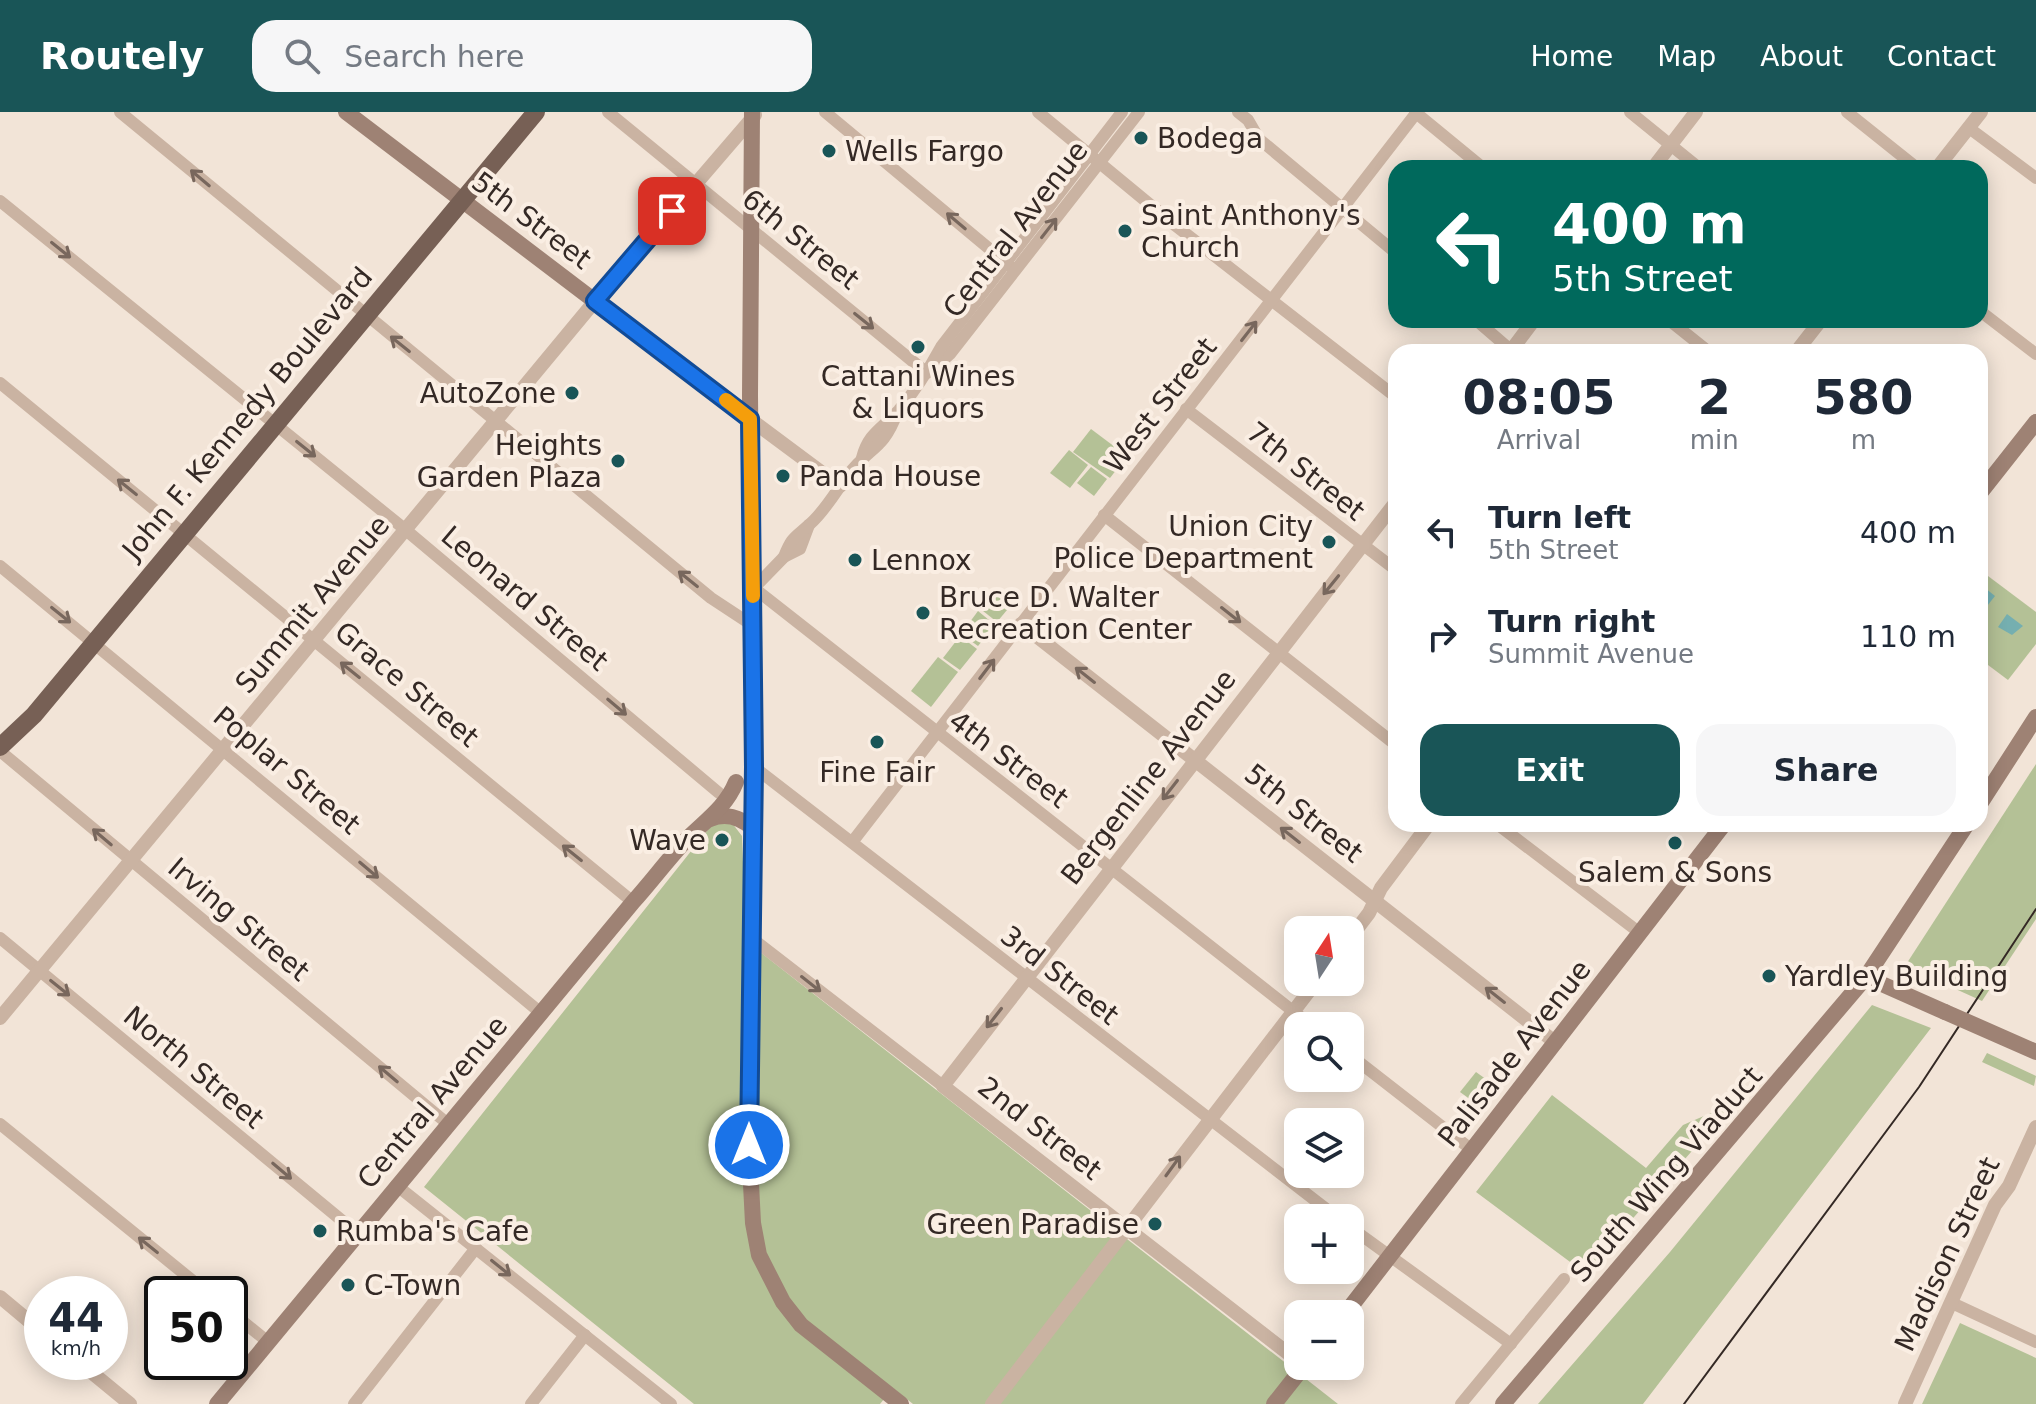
<!DOCTYPE html>
<html lang="en">
<head>
<meta charset="utf-8">
<style>
	:root { --surface:#fff; --page:#f6f6f7; --text:#1f2937; --muted:#747a83; --accent:#195557 }
	body { margin:0; font-family:"DejaVu Sans",sans-serif; background:var(--page); color:var(--text); height:100vh; display:flex; flex-direction:column; font-size:30px; white-space:nowrap }
	* { box-sizing:border-box; margin:0 }
	p { font-size:26px; color:var(--muted) }
	.icon { flex:none; width:44px; height:44px; fill:none; stroke:currentColor; stroke-width:2; stroke-linecap:round; stroke-linejoin:round }
	.map { position:relative; flex:1; overflow:hidden }
	.details { position:absolute; left:1388px; top:232px; width:600px; height:488px; display:flex; flex-direction:column; background:var(--surface); border-radius:24px; box-shadow:0 4px 20px #0003 }
	.details>* { flex:none }
	.hud { position:absolute; left:1388px; top:48px; width:600px; height:168px; border-radius:24px; box-shadow:0 4px 20px #0003; background:#00695c; color:#fff; overflow:hidden }
	.needle { width:52px; rotate:12deg }
	.buttons { position:absolute; left:1284px; top:804px; display:grid; gap:16px }
	.buttons a { display:grid; place-items:center; width:80px; height:80px; border-radius:16px; background:var(--surface); box-shadow:0 4px 20px #0003; font-size:40px }
	.speed { position:absolute; left:24px; top:1164px; display:flex; gap:16px; font-size:40px; font-weight:700; text-align:center }
	.speed>* { display:grid; place-content:center; width:104px; height:104px; border-radius:50%; background:var(--surface); box-shadow:0 4px 20px #0003; line-height:1 }
	.speed small { font-size:20px; font-weight:400 }
	.speed .limit { border:4px solid #111; border-radius:12px; background:#fff; color:#111 }
	.pin { position:absolute; display:grid; place-items:center; width:68px; height:68px; color:#fff; margin:-34px; border-radius:16px; box-shadow:0 4px 12px #0006 }
	.me { position:absolute; width:88px; margin:-44px; rotate:0deg; stroke-linejoin:round; filter:drop-shadow(0 0 6px #0008) }
	.turn { display:flex; align-items:center; gap:28px; height:168px; padding:0 32px; font-size:36px }
	.turn .icon { width:104px; height:104px; stroke-width:2.5 }
	.turn b { display:block; font-size:56px; line-height:68px }
	.eta { display:flex; justify-content:space-evenly; align-items:center; height:136px; text-align:center }
	.eta b { font-size:48px; font-weight:700; line-height:56px }
	.cta { display:flex; gap:16px; margin-top:auto; padding:16px 32px }
	.cta a { flex:1; height:92px; border-radius:24px; background:var(--accent); color:#fff; font-size:32px; font-weight:700; line-height:92px; text-align:center }
	.cta a+a { background:var(--page); color:var(--text) }
	ul { padding:0; list-style:none }
	li { display:flex; align-items:center; gap:24px; height:104px; padding:0 32px }
	li div { flex:1 }
	li b { display:block; font-size:30px }
	li em { font-style:normal }
	header { display:flex; align-items:center; gap:48px; box-sizing:border-box; height:112px; padding:0 40px; background:var(--accent); color:#fff }
	header strong { font-size:38px }
	nav { display:flex; gap:44px; margin-inline-start:auto; font-size:28px }
	.search { width:560px; height:72px; background:var(--page); display:flex; align-items:center; gap:20px; box-sizing:border-box; padding:0 28px; border-radius:24px; color:var(--muted); font-size:30px }
	.map>svg:first-child { display:block }
	.green { fill:#b4c196 }
	.water { fill:#75afb0 }
	.lines { fill:none; stroke-linecap:round; stroke-linejoin:round }
	.minor { stroke:#cab3a2; stroke-width:12 }
	.tertiary { stroke:#cab3a2; stroke-width:14 }
	.secondary { stroke:#9e8274; stroke-width:16 }
	.primary { stroke:#776055; stroke-width:18 }
	.tram { stroke:#342925; stroke-width:2 }
	.secondary-bridge { stroke:#9e8274; stroke-width:16 }
	.oneway { stroke:#78675d }
	.route-casing { stroke:#114b97; stroke-width:20 }
	.route { stroke:#1a73e8; stroke-width:14 }
	.slow { stroke:#f59e0b; stroke-width:14 }
	.poi-dot { fill:#195557; stroke:#faeee3; stroke-width:3 }
	.labels { text-anchor:middle; stroke-width:8; stroke-linejoin:round; paint-order:stroke }
	.poi-label { font-size:28px; fill:#342925; stroke:#faeee3; text-anchor:start }
	.street-label { font-size:28px; fill:#342925; stroke:#faeee3 }
</style>
</head>
<body>
<header>
<strong>Routely</strong>
<div class="search"><svg class="icon" aria-label="search" viewBox="0 0 24 24"><circle cx="10" cy="10" r="6"/><path d="M15 15l6 6"/></svg>Search here</div>
<nav><a>Home</a><a>Map</a><a>About</a><a>Contact</a></nav>
</header>
<div class="map">
<svg width="2036" height="1292" viewBox="0 0 2036 1292">
	<rect width="100%" height="100%" fill="#f2e4d7"/>
	<g class="green">
		<polygon points="1091,317 1127,344 1110,366 1073,340"/>
		<polygon points="1069,338 1088,353 1070,376 1050,361"/>
		<polygon points="1091,355 1107,367 1094,384 1077,371"/>
		<polygon points="1980,458 2036,500 2036,532 2008,568 1980,547"/>
		<polygon points="993,477 1012,492 997,510 978,495"/>
		<polygon points="978,499 995,513 978,534 961,522"/>
		<polygon points="960,524 977,537 960,558 943,546"/>
		<polygon points="938,545 958,560 931,595 911,579"/>
		<polygon points="2036,652 2036,807 1982,889 1905,854"/>
		<polygon points="718,710 732,711 742,724 746,829 1338,1292 913,1292 893,1276 880,1292 694,1292 424,1075 711,714"/>
		<polygon points="1872,893 1931,916 1643,1292 1538,1292 1670,1140"/>
		<polygon points="1987,941 2036,964 2034,974 1982,950"/>
		<polygon points="1476,960 1494,973 1478,993 1460,980"/>
		<polygon points="1552,983 1646,1056 1683,1013 1734,991 1585,1161 1476,1080"/>
		<polygon points="1960,1211 2036,1246 2036,1292 1922,1292"/>
	</g>
	<g class="water">
		<polygon points="1980,472 1995,484 1980,503"/>
		<polygon points="2007,502 2023,514 2012,523 1998,515"/>
	</g>
	<g class="lines">
		<g class="minor">
			<polyline points="120,0 711,486 752,513"/>
			<polyline points="608,0 927,261"/>
			<polyline points="825,0 1010,154"/>
			<polyline points="1038,0 1176,114 1396,285"/>
			<polyline points="1238,0 1248,8 1259,27 1396,141"/>
			<polyline points="1415,0 1483,56"/>
			<polyline points="1630,0 1699,56"/>
			<polyline points="1847,0 1917,56"/>
			<polyline points="1969,16 2036,66"/>
			<polyline points="0,89 407,419 719,681"/>
			<polyline points="1980,199 2036,242"/>
			<polyline points="1476,208 1513,240"/>
			<polyline points="1669,208 1709,240"/>
			<polyline points="933,257 950,242 1139,0"/>
			<polyline points="0,271 633,790"/>
			<polyline points="1186,297 1396,458"/>
			<path d="M862,346c6,-25 21,-30 37,-48 17,-20 30,-41 42,-63l181,-235"/>
			<polyline points="1104,403 1396,633"/>
			<polyline points="809,413 800,437 784,445 754,476 1312,914"/>
			<path d="M784,445c8,-21 11,-19 26,-33 15,-13 26,-33 38,-49 22,-29 35,-24 49,-62"/>
			<polyline points="0,454 541,901"/>
			<polyline points="0,639 448,1012"/>
			<polyline points="754,655 1338,1106"/>
			<polyline points="1497,712 1640,821"/>
			<polyline points="853,729 1417,0"/>
			<polyline points="749,824 943,974"/>
			<polyline points="0,826 357,1121"/>
			<polyline points="1350,943 1472,1038"/>
			<polyline points="0,1012 209,1182"/>
			<polyline points="396,1073 671,1292"/>
			<polyline points="1350,1115 1511,1232"/>
			<polyline points="1952,1191 2036,1230"/>
			<polyline points="230,1199 268,1230"/>
			<polyline points="354,1292 476,1136"/>
			<polyline points="531,1292 585,1223"/>
			<polyline points="1461,1292 1564,1167"/>
		</g>
		<g class="tertiary">
			<polyline points="1653,56 1696,0"/>
			<polyline points="1937,56 1981,0"/>
			<polyline points="1510,240 1534,208"/>
			<polyline points="1796,240 1821,208"/>
			<polyline points="750,307 840,374"/>
			<polyline points="1021,512 1556,931"/>
			<polyline points="1350,826 1369,801 1381,776 1429,712"/>
			<polyline points="0,906 595,189 755,3"/>
			<polyline points="0,1185 42,1220"/>
			<polyline points="1298,1249 943,974 1396,390"/>
			<polyline points="79,1250 130,1292"/>
			<polyline points="992,1292 1316,870"/>
			<polyline points="1905,1292 1995,1093 2009,1074 2036,1015"/>
		</g>
		<g class="secondary">
			<polyline points="346,0 750,307"/>
			<polyline points="752,0 750,284 754,655 749,1033 753,1111 759,1143 783,1190 801,1213 901,1292"/>
			<polyline points="1980,381 2036,310"/>
			<polyline points="1980,692 2036,605"/>
			<path d="M710,707c15,-6 30,-2 42,9"/>
			<polyline points="1866,865 1945,900"/>
			<polyline points="1345,1202 1724,712"/>
			<path d="M217,1292l416,-502c19,-21 35,-43 54,-63 18,-18 39,-32 49,-57"/>
			<polyline points="1274,1292 1304,1254"/>
			<polyline points="1503,1292 1866,865 1967,712"/>
		</g>
		<polyline class="primary" points="0,635 34,603 536,0"/>
		<polyline class="tram" points="1684,1292 1919,975 2036,797"/>
		<polyline class="secondary-bridge" points="1945,900 2036,940"/>
	</g>
	<defs><path id="oneway-shaft" d="M-6 0H5M1.5-3L5.5 0L1.5 3" fill="none" stroke-width="1.6" stroke-linecap="round" stroke-linejoin="round" transform="scale(2)"/></defs>
	<g class="oneway">
		<use href="#oneway-shaft" transform="translate(200 66) rotate(-140)"/>
		<use href="#oneway-shaft" transform="translate(956 109) rotate(-140)"/>
		<use href="#oneway-shaft" transform="translate(1049 116) rotate(-52)"/>
		<use href="#oneway-shaft" transform="translate(61 138) rotate(39)"/>
		<use href="#oneway-shaft" transform="translate(864 209) rotate(39)"/>
		<use href="#oneway-shaft" transform="translate(1249 219) rotate(-52)"/>
		<use href="#oneway-shaft" transform="translate(400 232) rotate(-141)"/>
		<use href="#oneway-shaft" transform="translate(306 337) rotate(39)"/>
		<use href="#oneway-shaft" transform="translate(127 375) rotate(-141)"/>
		<use href="#oneway-shaft" transform="translate(688 467) rotate(-141)"/>
		<use href="#oneway-shaft" transform="translate(1331 473) rotate(129)"/>
		<use href="#oneway-shaft" transform="translate(61 503) rotate(39)"/>
		<use href="#oneway-shaft" transform="translate(1231 503) rotate(38)"/>
		<use href="#oneway-shaft" transform="translate(987 557) rotate(-53)"/>
		<use href="#oneway-shaft" transform="translate(350 558) rotate(-141)"/>
		<use href="#oneway-shaft" transform="translate(1085 563) rotate(-142)"/>
		<use href="#oneway-shaft" transform="translate(617 595) rotate(40)"/>
		<use href="#oneway-shaft" transform="translate(1170 678) rotate(128)"/>
		<use href="#oneway-shaft" transform="translate(1290 723) rotate(-142)"/>
		<use href="#oneway-shaft" transform="translate(102 725) rotate(-140)"/>
		<use href="#oneway-shaft" transform="translate(572 741) rotate(-141)"/>
		<use href="#oneway-shaft" transform="translate(369 758) rotate(40)"/>
		<use href="#oneway-shaft" transform="translate(811 872) rotate(38)"/>
		<use href="#oneway-shaft" transform="translate(60 876) rotate(39)"/>
		<use href="#oneway-shaft" transform="translate(1495 883) rotate(-142)"/>
		<use href="#oneway-shaft" transform="translate(994 906) rotate(128)"/>
		<use href="#oneway-shaft" transform="translate(388 962) rotate(-140)"/>
		<use href="#oneway-shaft" transform="translate(1173 1054) rotate(-54)"/>
		<use href="#oneway-shaft" transform="translate(282 1059) rotate(40)"/>
		<use href="#oneway-shaft" transform="translate(148 1133) rotate(-141)"/>
		<use href="#oneway-shaft" transform="translate(501 1156) rotate(39)"/>
	</g>
	<g class="lines">
		<defs>
			<polyline id="route" points="672,99 595,189 750,307 754,655 749,1033"/>
		</defs>
		<use href="#route" class="route-casing"/>
		<use href="#route" class="route"/>
		<polyline class="slow" points="726,288 750,307 753,484"/>
	</g>
	<g class="poi-dot">
		<circle cx="1141" cy="26" r="8"/>
		<circle cx="829" cy="39" r="8"/>
		<circle cx="1125" cy="119" r="8"/>
		<circle cx="918" cy="235" r="8"/>
		<circle cx="572" cy="281" r="8"/>
		<circle cx="618" cy="349" r="8"/>
		<circle cx="783" cy="364" r="8"/>
		<circle cx="1329" cy="430" r="8"/>
		<circle cx="855" cy="448" r="8"/>
		<circle cx="923" cy="501" r="8"/>
		<circle cx="877" cy="630" r="8"/>
		<circle cx="722" cy="728" r="8"/>
		<circle cx="1675" cy="731" r="8"/>
		<circle cx="1769" cy="864" r="8"/>
		<circle cx="1155" cy="1112" r="8"/>
		<circle cx="320" cy="1119" r="8"/>
		<circle cx="348" cy="1173" r="8"/>
	</g>
	<g class="labels">
		<g class="poi-label">
			<text x="1157" y="36">Bodega</text>
			<text x="845" y="49">Wells Fargo</text>
			<text x="1141" y="113">Saint Anthony's<tspan x="1141" dy="32">Church</tspan></text>
			<text x="918" y="274" text-anchor="middle">Cattani Wines<tspan x="918" dy="32">&amp; Liquors</tspan></text>
			<text x="556" y="291" text-anchor="end">AutoZone</text>
			<text x="602" y="343" text-anchor="end">Heights<tspan x="602" dy="32">Garden Plaza</tspan></text>
			<text x="799" y="374">Panda House</text>
			<text x="1313" y="424" text-anchor="end">Union City<tspan x="1313" dy="32">Police Department</tspan></text>
			<text x="871" y="458">Lennox</text>
			<text x="939" y="495">Bruce D. Walter<tspan x="939" dy="32">Recreation Center</tspan></text>
			<text x="877" y="670" text-anchor="middle">Fine Fair</text>
			<text x="706" y="738" text-anchor="end">Wave</text>
			<text x="1675" y="770" text-anchor="middle">Salem &amp; Sons</text>
			<text x="1785" y="874">Yardley Building</text>
			<text x="1139" y="1122" text-anchor="end">Green Paradise</text>
			<text x="336" y="1129">Rumba's Cafe</text>
			<text x="364" y="1183">C-Town</text>
		</g>
		<g class="street-label">
			<text transform="translate(532 108) rotate(37)" y="10">5th Street</text>
			<text transform="translate(1015 117) rotate(-52)" y="10">Central Avenue</text>
			<text transform="translate(801 127) rotate(39)" y="10">6th Street</text>
			<text transform="translate(1160 293) rotate(-52)" y="10">West Street</text>
			<text transform="translate(247 301) rotate(-50)" y="10">John F. Kennedy Boulevard</text>
			<text transform="translate(1306 359) rotate(38)" y="10">7th Street</text>
			<text transform="translate(525 486) rotate(40)" y="10">Leonard Street</text>
			<text transform="translate(312 492) rotate(-50)" y="10">Summit Avenue</text>
			<text transform="translate(407 572) rotate(40)" y="10">Grace Street</text>
			<text transform="translate(1009 647) rotate(37)" y="10">4th Street</text>
			<text transform="translate(287 658) rotate(40)" y="10">Poplar Street</text>
			<text transform="translate(1148 665) rotate(-52)" y="10">Bergenline Avenue</text>
			<text transform="translate(1304 701) rotate(38)" y="10">5th Street</text>
			<text transform="translate(239 807) rotate(40)" y="10">Irving Street</text>
			<text transform="translate(1060 863) rotate(38)" y="10">3rd Street</text>
			<text transform="translate(1514 941) rotate(-52)" y="10">Palisade Avenue</text>
			<text transform="translate(194 955) rotate(40)" y="10">North Street</text>
			<text transform="translate(432 990) rotate(-50)" y="10">Central Avenue</text>
			<text transform="translate(1040 1016) rotate(38)" y="10">2nd Street</text>
			<text transform="translate(1666 1062) rotate(-49)" y="10">South Wing Viaduct</text>
			<text transform="translate(1947 1142) rotate(-65)" y="10">Madison Street</text>
		</g>
	</g>
</svg>
<div class="buttons">
<a><svg class="needle" viewBox="-14 -14 28 28"><path d="M0-13l5 13h-10z" fill="#e53935"/><path d="M0 13l5-13h-10z" fill="#747a83"/></svg></a>
<a><svg class="icon" aria-label="search" viewBox="0 0 24 24"><circle cx="10" cy="10" r="6"/><path d="M15 15l6 6"/></svg></a>
<a><svg class="icon" aria-label="layers" viewBox="0 0 24 24"><path d="M12 4l9 5-9 5-9-5zM3 14l9 5 9-5"/></svg></a>
<a>+</a>
<a>−</a>
</div>
<div class="speed"><div>44<small>km/h</small></div><div class="limit">50</div></div>
<div class="pin" style="left:672px;top:99px;background:#d93025"><svg class="icon" aria-label="arrive" viewBox="0 0 24 24"><path d="M6 21V4h12l-3 4 3 4H6"/></svg></div>
<svg class="me" style="left:749px;top:1033px" viewBox="-20 -20 40 40"><circle r="17" fill="#1a73e8" stroke="#fff" stroke-width="3"/><path d="M0-11L8 9 0 5-8 9z" fill="#fff"/></svg>
<div class="hud">
<div class="turn"><svg class="icon" aria-label="left" viewBox="0 0 24 24"><path d="M17 20v-9H6M10 6l-5 5 5 5"/></svg><div><b>400 m</b>5th Street</div></div>
</div>
<section class="details">
<div class="eta">
<div><b>08:05</b><p>Arrival</p></div>
<div><b>2</b><p>min</p></div>
<div><b>580</b><p>m</p></div>
</div>
<ul>
<li><svg class="icon" aria-label="left" viewBox="0 0 24 24"><path d="M17 20v-9H6M10 6l-5 5 5 5"/></svg><div><b>Turn left</b><p>5th Street</p></div><em>400 m</em></li>
<li><svg class="icon" aria-label="right" viewBox="0 0 24 24"><path d="M7 20v-9h11M14 6l5 5-5 5"/></svg><div><b>Turn right</b><p>Summit Avenue</p></div><em>110 m</em></li>
</ul>
<div class="cta"><a>Exit</a><a>Share</a></div>
</section>
</div>
</body>
</html>
